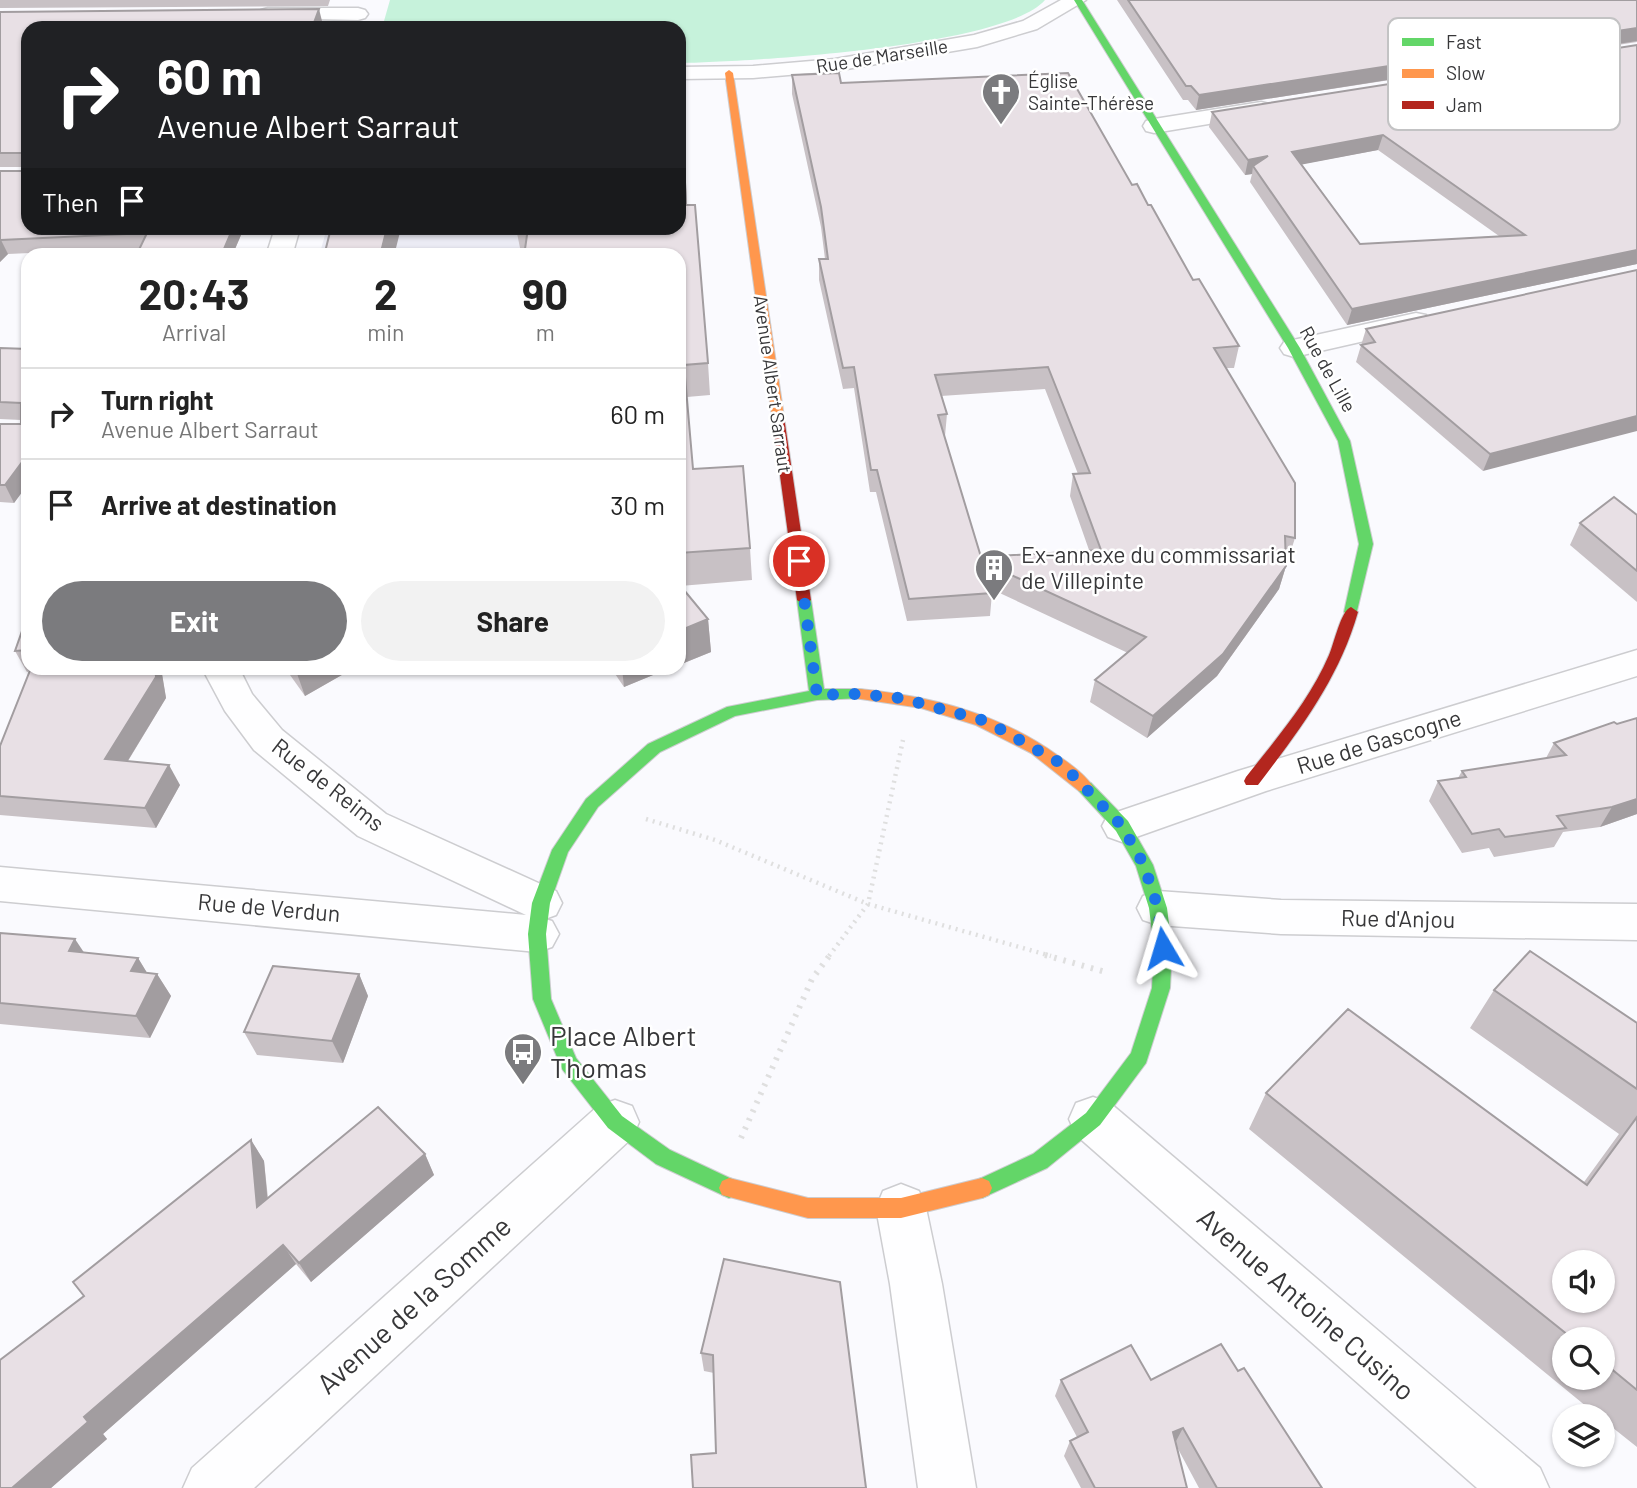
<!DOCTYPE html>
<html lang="en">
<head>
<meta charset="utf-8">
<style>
	:root { --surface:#fff; --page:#f2f2f2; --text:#222; --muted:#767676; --line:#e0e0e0; --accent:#7b7b7e }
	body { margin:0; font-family:Barlow,sans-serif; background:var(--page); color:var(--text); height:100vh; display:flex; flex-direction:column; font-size:26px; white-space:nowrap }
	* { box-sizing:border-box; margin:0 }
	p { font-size:23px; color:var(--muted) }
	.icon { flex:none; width:38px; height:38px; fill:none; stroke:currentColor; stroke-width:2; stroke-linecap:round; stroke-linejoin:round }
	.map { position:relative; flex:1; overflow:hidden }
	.sheet { position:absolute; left:21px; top:248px; width:665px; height:427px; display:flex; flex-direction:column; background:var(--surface); border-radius:21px; box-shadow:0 2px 5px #0004 }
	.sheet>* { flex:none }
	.guide { position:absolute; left:21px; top:21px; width:665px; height:214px; border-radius:21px; box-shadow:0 2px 5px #0004; background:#202124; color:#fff; overflow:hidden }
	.controls { position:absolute; left:1552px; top:1250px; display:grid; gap:14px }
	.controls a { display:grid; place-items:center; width:63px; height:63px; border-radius:50%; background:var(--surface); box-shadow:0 2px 5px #0004; font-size:35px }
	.pin { position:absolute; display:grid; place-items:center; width:60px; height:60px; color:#fff; margin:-30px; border:4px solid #fff; border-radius:50%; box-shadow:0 2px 7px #0007 }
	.me { position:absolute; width:77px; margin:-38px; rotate:353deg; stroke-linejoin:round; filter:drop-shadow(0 0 5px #0008) }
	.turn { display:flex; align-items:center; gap:24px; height:147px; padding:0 21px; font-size:32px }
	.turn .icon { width:91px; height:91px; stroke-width:2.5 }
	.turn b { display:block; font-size:49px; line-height:60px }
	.then { display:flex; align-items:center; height:66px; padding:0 21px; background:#0003; gap:14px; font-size:26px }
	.eta { display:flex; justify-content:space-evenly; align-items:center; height:119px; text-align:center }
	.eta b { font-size:42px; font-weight:700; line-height:49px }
	.button { display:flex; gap:14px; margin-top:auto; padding:14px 21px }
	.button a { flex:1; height:80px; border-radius:42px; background:var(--accent); color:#fff; font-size:28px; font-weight:700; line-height:80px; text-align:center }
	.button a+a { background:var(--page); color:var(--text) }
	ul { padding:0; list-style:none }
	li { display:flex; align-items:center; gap:21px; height:91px; padding:0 21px; border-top:2px solid var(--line) }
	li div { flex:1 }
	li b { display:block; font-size:26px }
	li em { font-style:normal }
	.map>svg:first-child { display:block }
	.built { fill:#ebebf4 }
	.green { fill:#c6f2db }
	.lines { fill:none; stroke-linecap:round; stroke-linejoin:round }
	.street-casing { stroke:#cdcdd0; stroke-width:3 }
	.fast-casing { stroke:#cdcdd0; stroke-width:2 }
	.slow-casing { stroke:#cdcdd0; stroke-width:2 }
	.jam-casing { stroke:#cdcdd0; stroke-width:2 }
	.path-far1 { stroke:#dfdfdf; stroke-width:4.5; stroke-dasharray:2 5; stroke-linecap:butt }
	.path { stroke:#dfdfdf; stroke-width:6; stroke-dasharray:2.5 7; stroke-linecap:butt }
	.street { fill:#fefeff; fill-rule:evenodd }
	.fast { fill:#63d668; fill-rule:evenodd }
	.slow { fill:#ff974d; fill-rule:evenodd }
	.jam { fill:#b3261e; fill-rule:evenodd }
	.wall { fill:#c8c1c5; fill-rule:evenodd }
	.shaded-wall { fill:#a29da0 }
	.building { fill:#e8e0e5; stroke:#a29da0; stroke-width:2; fill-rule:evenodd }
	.route { stroke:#1a73e8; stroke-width:12; stroke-dasharray:0 21.6 }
	.labels { text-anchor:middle; stroke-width:5; stroke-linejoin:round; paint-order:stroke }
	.far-street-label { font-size:19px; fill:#373739; stroke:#fff }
	.far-poi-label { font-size:19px; fill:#373739; stroke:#fff; text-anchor:start }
	.poi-label { font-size:23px; fill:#373739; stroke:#fff; text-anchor:start }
	.street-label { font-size:23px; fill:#373739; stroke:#fff }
	.near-poi-label { font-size:28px; fill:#373739; stroke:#fff; text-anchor:start }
	.near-street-label { font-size:28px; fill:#373739; stroke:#fff }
	.key { fill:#fff; stroke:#c3c3c4; stroke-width:2 }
	.key-label { font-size:19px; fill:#373739 }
</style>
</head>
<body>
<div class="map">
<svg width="1637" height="1488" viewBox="0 0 1637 1488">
	<rect width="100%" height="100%" fill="#fafafe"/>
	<polygon class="built" points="327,228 523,228 521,255 319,256"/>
	<path class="green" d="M390,0h655c-41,47 -299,62 -366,63v-35h-297z"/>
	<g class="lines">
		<defs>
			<g id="street">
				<polygon points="1061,0 1086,0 1037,29 977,47 835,71 753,78 679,79 679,67 753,66 835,59 974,35 1023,21"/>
				<polygon points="268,8 358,8 365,10 368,14 365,18 358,20 261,18 258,14 261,10"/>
				<polygon points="1261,102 1269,104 1272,109 1269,114 1154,133 1146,131 1143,126 1146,121 1154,119"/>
				<polygon points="275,228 300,228 292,256 266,256"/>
				<polygon points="1416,313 1426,315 1430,321 1426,327 1294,357 1284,354 1280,348 1284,342"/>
				<polygon points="1637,650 1637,676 1266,791 1122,842 1108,837 1102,826 1108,815 1238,771"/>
				<polygon points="202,668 239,668 252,694 282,730 386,814 556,891 562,903 556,915 545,919 552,921 559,934 552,947 537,952 0,901 0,867 526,915 358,836 254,750 225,711"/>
				<polygon points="1158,891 1281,900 1637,904 1637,940 1281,934 1158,925 1143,920 1137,908 1143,896"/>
				<polygon points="1093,1097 1110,1103 1540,1468 1549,1488 1477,1488 1076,1135 1069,1119 1076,1103"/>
				<polygon points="615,1100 632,1106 639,1122 632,1138 254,1488 183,1488 192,1468 598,1106"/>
				<polygon points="901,1184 919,1191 926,1208 942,1284 976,1488 918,1488 890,1284 876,1208 883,1191"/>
			</g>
			<g id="fast">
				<polygon points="1074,0 1082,0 1300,348 1350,441 1373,544 1356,615 1351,617 1344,612 1359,544 1338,441 1288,348"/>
				<polygon points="804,595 811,600 824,689 859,689 864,690 867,694 864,698 817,700 735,716 660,752 598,807 568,852 550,903 546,934 551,999 576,1058 622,1116 670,1150 736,1181 739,1188 736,1195 729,1198 656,1164 608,1128 562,1069 533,999 528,934 532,903 552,850 586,799 648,744 727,707 809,691 797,600"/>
				<polygon points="1085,781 1091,783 1128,821 1153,865 1167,908 1172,948 1170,988 1146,1063 1100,1125 1047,1168 982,1198 975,1195 972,1188 975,1181 1033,1154 1086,1113 1131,1053 1152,988 1154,948 1149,908 1136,866 1116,831 1079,791 1077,787 1079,783"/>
			</g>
			<g id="slow">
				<polygon points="729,70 733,73 784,417 778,421 772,417 725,73"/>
				<path d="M859,689c71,7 139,24 198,66 12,8 28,19 36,32l-2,4h-12l-48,-38 -55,-28 -55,-17 -67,-10 -3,-4 3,-4z"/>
				<polygon points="729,1178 808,1198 901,1198 982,1178 989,1181 992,1188 989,1195 982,1198 901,1218 808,1218 722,1195 719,1188 722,1181"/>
			</g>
			<g id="jam">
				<polygon points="778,413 784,417 811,600 804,605 797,600 772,417"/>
				<path d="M1351,607l7,5c-19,67 -59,119 -100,173h-12l-2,-4 2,-4c30,-38 64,-77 83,-122 5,-11 12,-45 22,-48z"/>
			</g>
		</defs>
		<use href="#street" class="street-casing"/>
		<use href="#fast" class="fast-casing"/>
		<use href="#slow" class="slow-casing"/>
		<use href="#jam" class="jam-casing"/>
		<g class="path-far1">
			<polyline points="646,819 715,840 868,904 1051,956"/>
			<polyline points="829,956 868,904 903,740"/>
		</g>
		<g class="path">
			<polyline points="1045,955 1109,973"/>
			<polyline points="741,1138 812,979 830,955"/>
		</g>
		<use href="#street" class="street"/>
		<use href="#fast" class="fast"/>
		<use href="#slow" class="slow"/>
		<use href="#jam" class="jam"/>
	</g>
	<g class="wall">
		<polygon points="0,0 330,0 328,6 0,8"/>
		<polygon points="1117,0 1637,0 1637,42 1196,110 1188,100 1183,100"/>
		<polygon points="0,12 322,21 28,28 28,228 244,228 232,256 136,256 140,248 8,254 0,262 0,171 24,171 24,167 0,167"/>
		<path d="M1637,45v219l-290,61 -97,-143 2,-8 -7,1 -36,-48 3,-15zM1378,150l121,86 -139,8 -58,-80z"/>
		<path d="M792,75l49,8 291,102 16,20 45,75 46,66 -5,22h-8l69,170 -7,22h-2v6l-7,23 -62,87 -70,62 -57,-36 5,-22 33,-27 -137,-64 1,4 -2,23 -83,5 -31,-129h-6l-16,-104 -11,1 -24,-109v-21h6l-4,-32 -29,-133zM1045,389l33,85h-5l-3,22 19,54 -108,7 -37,-121h1l2,-22 -6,-18z"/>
		<polygon points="683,117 687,205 708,363 710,395 687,397 693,469 750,548 752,580 680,586 708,619 711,652 679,665 679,256 521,253 516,228 679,228"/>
		<polygon points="1637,270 1483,471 1356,362 1366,329"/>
		<polygon points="0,348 28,349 28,484 14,503 0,502 0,424 21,424 21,420 0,419"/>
		<polygon points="1637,515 1637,602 1570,545 1580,523"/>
		<polygon points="28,614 28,668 161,668 166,698 128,761 180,785 156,828 0,815 0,746 30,671 27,672 15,651"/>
		<polygon points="285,668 354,668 305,696"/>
		<polygon points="611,668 670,668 624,687"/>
		<polygon points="1637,718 1637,814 1600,827 1563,832 1554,847 1494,857 1489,848 1462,853 1429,801 1438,781 1458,778 1462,771 1546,758 1554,743"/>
		<polygon points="0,933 84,953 138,958 147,973 157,974 171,996 150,1038 0,1024"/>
		<polygon points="359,974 368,996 343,1063 257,1055 244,1032"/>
		<path d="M1494,990l143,33v424l-34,-27v-4h-5l-349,-287 17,-36 318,89 35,-48 -149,-106zM1564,1339h39v38h-39z"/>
		<polygon points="251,1140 264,1161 268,1198 425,1154 434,1175 311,1282 296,1264 103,1434 107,1439 51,1488 0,1488 84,1296"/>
		<polygon points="724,1259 866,1488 716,1453 714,1373 704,1371 701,1353"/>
		<polygon points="1238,1371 1322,1488 1199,1488 1177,1447 1187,1488 1081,1488 1064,1456 1070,1441 1077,1437 1055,1396 1061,1380 1151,1380"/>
	</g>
	<g class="shaded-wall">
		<polygon points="319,9 322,21 320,28 312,28"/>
		<polygon points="1637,28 1637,41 1196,110 1199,95"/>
		<polygon points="681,89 683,117 688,235 686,205"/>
		<polygon points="1383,135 1378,150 1289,167 1292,152"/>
		<polygon points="1268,156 1253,166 1252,174 1245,175 1248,160"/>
		<polygon points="233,228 244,228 232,256 221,256"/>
		<polygon points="387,228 422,228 400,232 394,256 380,256"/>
		<polygon points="1,240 8,254 0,262 0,241"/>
		<polygon points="1637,250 1637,264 1347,325 1352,309"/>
		<polygon points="1637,416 1637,431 1483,471 1490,454"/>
		<polygon points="28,454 28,484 14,503 5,485"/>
		<polygon points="1286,566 1279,589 1217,676 1147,738 1153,716"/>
		<polygon points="708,619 711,652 679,665 679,631"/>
		<polygon points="155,668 161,668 166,698 116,780 105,759"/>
		<polygon points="295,668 354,668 305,696"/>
		<polygon points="622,668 670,668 624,687"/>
		<polygon points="169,765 180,785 156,828 145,808"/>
		<polygon points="1637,799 1637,814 1600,827 1612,807"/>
		<polygon points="75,939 91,963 69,951"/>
		<polygon points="138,958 152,981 131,971"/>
		<polygon points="157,974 171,996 150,1038 136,1016"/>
		<polygon points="359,974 368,996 343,1063 332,1041"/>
		<polygon points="251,1140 264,1161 270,1227 257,1207"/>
		<polygon points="425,1154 434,1175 311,1282 299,1263"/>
		<polygon points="283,1245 296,1264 103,1434 107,1439 51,1488 12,1488 84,1417"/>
		<polygon points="1183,1428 1175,1443 1173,1432"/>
	</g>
	<g class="building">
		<polygon points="1128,0 1637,0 1637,28 1199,95 1191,86 1186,86"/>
		<polygon points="319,9 312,28 28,28 28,228 233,228 221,256 136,256 147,233 1,240 0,241 0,171 24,171 24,153 0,153 0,12"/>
		<path d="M1637,45v205l-285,59 -99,-143 15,-10 -20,4 -36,-48zM1383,135l142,100 -165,9 -68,-92z"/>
		<path d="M839,73l2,10 227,-10 64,112 5,-1 11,21h3l42,75 6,-1 40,67 -25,2 81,135v55l-10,-2 1,30 -63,88 -70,62 -58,-36 51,-43 -163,-75 9,31 -83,6 -32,-129h-6l-17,-103 -11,1 -24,-109h9l-7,-52 -29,-132zM1048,367l42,106 -17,1 28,76 -120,7 -43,-142 9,-1 -12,-39z"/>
		<polygon points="679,89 681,89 686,205 695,205 708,363 684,365 693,469 743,466 750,548 679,553 679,256 524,256 528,228 679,228"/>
		<polygon points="331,228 387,228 380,256 324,256"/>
		<polygon points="1637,270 1637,416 1490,454 1361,345 1375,342 1366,329"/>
		<polygon points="0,348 28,349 28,454 5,485 0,485 0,424 21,424 21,403 0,402"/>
		<polygon points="1614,497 1637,515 1637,571 1580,523"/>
		<polygon points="679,584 708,619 679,631"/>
		<polygon points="28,614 28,650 15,651"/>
		<polygon points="31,668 155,668 156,677 105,759 169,765 145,808 0,796 0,746"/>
		<polygon points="1637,718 1637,799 1612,807 1557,816 1566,828 1505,837 1499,829 1472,834 1438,781 1466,777 1462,771 1566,755 1554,743 1614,722 1617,724"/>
		<polygon points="0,933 75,939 69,951 138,958 131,971 157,974 136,1016 0,1003"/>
		<polygon points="1530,951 1637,1023 1637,1089 1494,990"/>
		<polygon points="273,966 359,974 332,1041 244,1032"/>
		<path d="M1348,1009l239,176 50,-68v273l-34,-28v-23h-30l-307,-246zM1564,1262h39v38h-39z"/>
		<polygon points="378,1107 425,1154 299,1263 283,1245 84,1417 88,1422 12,1488 0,1488 0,1360 84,1296 73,1282 251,1140 257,1207"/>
		<polygon points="724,1259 840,1282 866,1488 693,1488 691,1455 716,1453 713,1355 701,1353"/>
		<polygon points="1221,1344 1238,1371 1244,1368 1322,1488 1217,1488 1183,1428 1173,1432 1187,1488 1095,1488 1070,1441 1088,1432 1061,1380 1131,1345 1151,1380"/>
	</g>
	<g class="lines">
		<polyline class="route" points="799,561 817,695 859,694 901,698 986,721 1062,764 1122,826 1144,865 1158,908 1163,948"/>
	</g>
	<defs>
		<symbol id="church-pin" viewBox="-11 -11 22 30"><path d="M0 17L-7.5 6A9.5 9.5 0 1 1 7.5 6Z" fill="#7b7b7e" stroke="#fff"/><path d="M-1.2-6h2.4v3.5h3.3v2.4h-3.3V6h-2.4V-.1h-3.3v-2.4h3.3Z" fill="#fff"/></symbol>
		<symbol id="building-pin" viewBox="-11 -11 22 30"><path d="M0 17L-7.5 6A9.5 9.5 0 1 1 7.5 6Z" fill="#7b7b7e" stroke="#fff"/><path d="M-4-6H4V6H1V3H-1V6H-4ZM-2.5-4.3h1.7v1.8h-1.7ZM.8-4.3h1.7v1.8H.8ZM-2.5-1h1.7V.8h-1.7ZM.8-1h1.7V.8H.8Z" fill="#fff"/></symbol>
		<symbol id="bus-pin" viewBox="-11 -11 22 30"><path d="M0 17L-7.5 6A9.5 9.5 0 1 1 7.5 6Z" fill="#7b7b7e" stroke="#fff"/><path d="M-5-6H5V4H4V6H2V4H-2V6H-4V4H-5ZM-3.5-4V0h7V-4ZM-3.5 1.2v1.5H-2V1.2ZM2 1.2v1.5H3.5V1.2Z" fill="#fff"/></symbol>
	</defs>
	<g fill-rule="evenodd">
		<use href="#church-pin" x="979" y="70" width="44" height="60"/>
		<use href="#building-pin" x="972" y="546" width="44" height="60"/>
		<use href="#bus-pin" x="501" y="1030" width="44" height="60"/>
	</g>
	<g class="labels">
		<g class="far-street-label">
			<text transform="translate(882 56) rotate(-9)" y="7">Rue de Marseille</text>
			<text transform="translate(1328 369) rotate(61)" y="7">Rue de Lille</text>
			<text transform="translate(773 384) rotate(82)" y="7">Avenue Albert Sarraut</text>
		</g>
		<g class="far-poi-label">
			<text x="1028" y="88">Église<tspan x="1028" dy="22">Sainte-Thérèse</tspan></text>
		</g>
		<g class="poi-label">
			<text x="1021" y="563">Ex-annexe du commissariat<tspan x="1021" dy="26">de Villepinte</tspan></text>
		</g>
		<g class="street-label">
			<text transform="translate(1379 742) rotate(-17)" y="8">Rue de Gascogne</text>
			<text transform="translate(328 785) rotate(38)" y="8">Rue de Reims</text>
			<text transform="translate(269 908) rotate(5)" y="8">Rue de Verdun</text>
			<text transform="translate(1398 919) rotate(1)" y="8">Rue d'Anjou</text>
		</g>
		<g class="near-poi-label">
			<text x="550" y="1046">Place Albert<tspan x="550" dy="32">Thomas</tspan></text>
		</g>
		<g class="near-street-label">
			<text transform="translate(1306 1304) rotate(41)" y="10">Avenue Antoine Cusino</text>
			<text transform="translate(414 1305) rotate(-42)" y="10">Avenue de la Somme</text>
		</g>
	</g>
	<rect x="1388" y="18" width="232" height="112" rx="10" class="key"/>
	<rect x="1402" y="38" width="32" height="8" fill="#63d668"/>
	<rect x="1402" y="69" width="32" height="9" fill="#ff974d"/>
	<rect x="1402" y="101" width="32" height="8" fill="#b3261e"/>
	<g class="key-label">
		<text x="1446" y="49">Fast</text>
		<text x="1446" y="80">Slow</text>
		<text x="1446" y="112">Jam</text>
	</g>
</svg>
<div class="controls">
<a><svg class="icon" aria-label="sound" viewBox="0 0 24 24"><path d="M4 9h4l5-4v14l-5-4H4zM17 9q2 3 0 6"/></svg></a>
<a><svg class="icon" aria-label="search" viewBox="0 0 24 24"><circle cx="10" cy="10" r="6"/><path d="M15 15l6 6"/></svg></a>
<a><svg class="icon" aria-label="layers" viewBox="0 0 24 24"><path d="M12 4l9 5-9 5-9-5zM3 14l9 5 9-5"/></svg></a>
</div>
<div class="pin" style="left:799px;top:561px;background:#d93025"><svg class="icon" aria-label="arrive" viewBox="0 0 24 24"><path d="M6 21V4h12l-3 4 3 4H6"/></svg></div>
<svg class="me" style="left:1163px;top:948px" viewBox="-20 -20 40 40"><path d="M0-17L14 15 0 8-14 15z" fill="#1a73e8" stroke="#fff" stroke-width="4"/></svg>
<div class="guide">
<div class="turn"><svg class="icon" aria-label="right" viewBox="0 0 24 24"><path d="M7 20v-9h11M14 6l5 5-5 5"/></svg><div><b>60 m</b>Avenue Albert Sarraut</div></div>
<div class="then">Then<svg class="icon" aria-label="arrive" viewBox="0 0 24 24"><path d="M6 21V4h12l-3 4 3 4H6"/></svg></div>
</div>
<section class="sheet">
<div class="eta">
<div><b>20:43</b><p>Arrival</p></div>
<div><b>2</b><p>min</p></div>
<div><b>90</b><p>m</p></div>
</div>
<ul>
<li><svg class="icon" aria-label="right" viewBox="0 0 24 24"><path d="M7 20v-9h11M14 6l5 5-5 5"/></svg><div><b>Turn right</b><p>Avenue Albert Sarraut</p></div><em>60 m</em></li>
<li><svg class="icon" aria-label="arrive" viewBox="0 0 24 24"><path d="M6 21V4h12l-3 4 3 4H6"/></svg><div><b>Arrive at destination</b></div><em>30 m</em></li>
</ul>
<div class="button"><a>Exit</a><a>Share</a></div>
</section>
</div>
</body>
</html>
